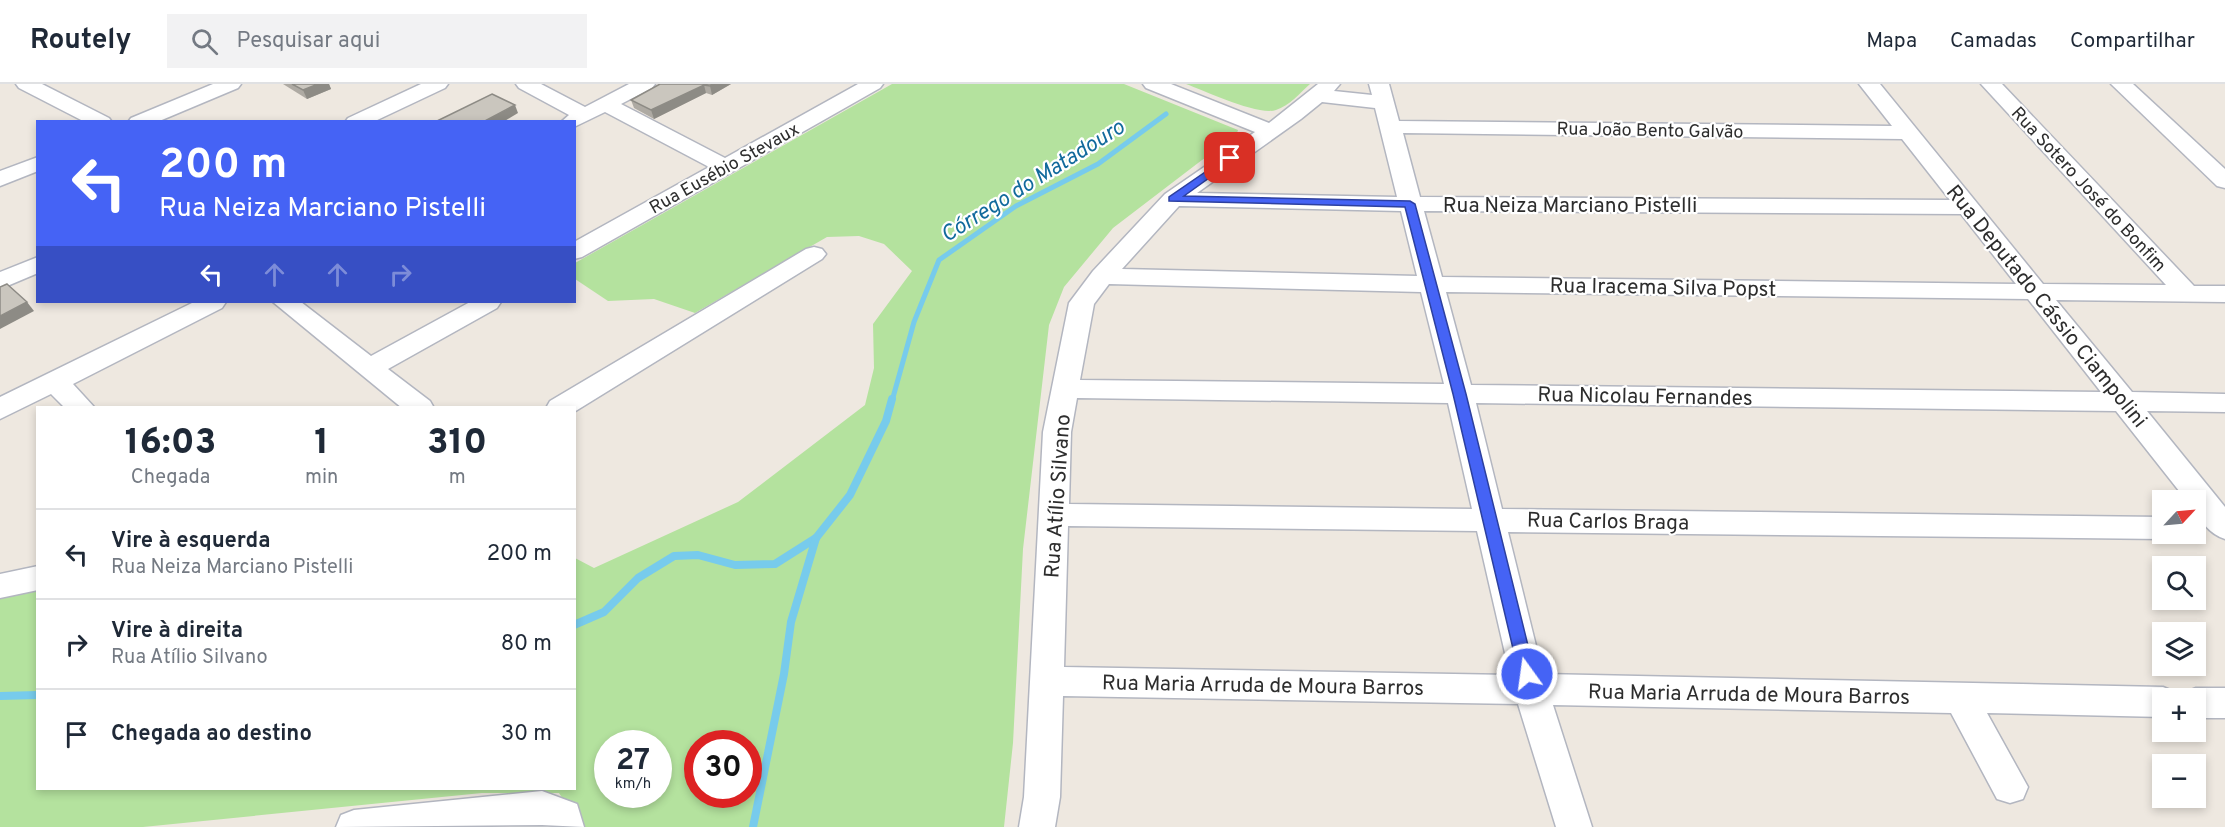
<!DOCTYPE html>
<html lang="pt">
<head>
<meta charset="utf-8">
<style>
	:root { --surface:#fff; --page:#f2f2f3; --text:#1f2937; --muted:#747a83; --line:#e0e1e3 }
	body { margin:0; font-family:Overpass,sans-serif; background:var(--page); color:var(--text); height:100vh; display:flex; flex-direction:column; font-size:22px; white-space:nowrap }
	* { box-sizing:border-box; margin:0 }
	p { font-size:20px; color:var(--muted) }
	.icon { flex:none; width:33px; height:33px; fill:none; stroke:currentColor; stroke-width:2; stroke-linecap:round; stroke-linejoin:round }
	.map { position:relative; flex:1; overflow:hidden }
	.panel { position:absolute; left:36px; top:322px; width:540px; height:384px; display:flex; flex-direction:column; background:var(--surface); border-radius:0px; box-shadow:0 3px 9px #0003 }
	.panel>* { flex:none }
	.banner { position:absolute; left:36px; top:36px; width:540px; height:183px; border-radius:0px; box-shadow:0 3px 9px #0003; background:#4563f5; color:#fff; overflow:hidden }
	.needle { width:39px; rotate:64deg }
	.controls { position:absolute; left:2152px; top:406px; display:grid; gap:12px }
	.controls a { display:grid; place-items:center; width:54px; height:54px; border-radius:0px; background:var(--surface); box-shadow:0 3px 9px #0003; font-size:30px }
	.speed { position:absolute; left:594px; top:646px; display:flex; gap:12px; font-size:30px; font-weight:700; text-align:center }
	.speed>* { display:grid; place-content:center; width:78px; height:78px; border-radius:50%; background:var(--surface); box-shadow:0 3px 9px #0003; line-height:1 }
	.speed small { font-size:15px; font-weight:400 }
	.speed .limit { border:9px solid #d22; background:#fff; color:#111 }
	.pin { position:absolute; display:grid; place-items:center; width:51px; height:51px; color:#fff; margin:-26px; border-radius:12px; box-shadow:0 3px 9px #0006 }
	.me { position:absolute; width:66px; margin:-33px; rotate:346deg; stroke-linejoin:round; filter:drop-shadow(0 0 4px #0008) }
	.turn { display:flex; align-items:center; gap:21px; height:126px; padding:0 24px; font-size:27px }
	.turn .icon { width:78px; height:78px; stroke-width:2.5 }
	.turn b { display:block; font-size:42px; line-height:51px }
	.lanes { display:flex; align-items:center; height:57px; padding:0 24px; background:#0003; justify-content:center; gap:30px; direction:ltr }
	.lanes .off { opacity:.35 }
	.eta { display:flex; justify-content:space-evenly; align-items:center; height:102px; text-align:center }
	.eta b { font-size:36px; font-weight:800; line-height:42px }
	ul { padding:0; list-style:none }
	li { display:flex; align-items:center; gap:18px; height:90px; padding:0 24px; border-top:2px solid var(--line) }
	li div { flex:1 }
	li b { display:block; font-size:22px }
	li em { font-style:normal }
	header { display:flex; align-items:center; gap:36px; box-sizing:border-box; height:84px; padding:0 30px; background:var(--surface); border-bottom:2px solid var(--line) }
	header strong { font-size:28px }
	nav { display:flex; gap:33px; margin-inline-start:auto; font-size:21px }
	.search { width:420px; height:54px; background:var(--page); display:flex; align-items:center; gap:15px; box-sizing:border-box; padding:0 21px; border-radius:0px; color:var(--muted); font-size:22px }
	.map>svg:first-child { display:block }
	.green { fill:#b4e29e; fill-rule:evenodd }
	.lines { fill:none; stroke-linecap:round; stroke-linejoin:round }
	.stream-far1 { stroke:#77cbec; stroke-width:5 }
	.stream { stroke:#77cbec; stroke-width:8 }
	.minor-casing { stroke:#b3b6c0; stroke-width:3 }
	.minor { fill:#fff; fill-rule:evenodd }
	.wall { fill:#aeaaa3 }
	.shaded-wall { fill:#8d8b85 }
	.building { fill:#cac6be; stroke:#8d8b85; stroke-width:1.5 }
	.route { fill:#4563f5; stroke:#2d409f; stroke-width:1.5 }
	.labels { text-anchor:middle; stroke-width:4.5; stroke-linejoin:round; paint-order:stroke }
	.far-street-label { font-size:18px; fill:#2d2d2d; stroke:#fff }
	.street-label { font-size:21px; fill:#2d2d2d; stroke:#fff }
	.water-label { font-size:22px; font-style:italic; fill:#116a9c; stroke:#fff }
</style>
</head>
<body>
<header>
<strong>Routely</strong>
<div class="search"><svg class="icon" aria-label="search" viewBox="0 0 24 24"><circle cx="10" cy="10" r="6"/><path d="M15 15l6 6"/></svg>Pesquisar aqui</div>
<nav><a>Mapa</a><a>Camadas</a><a>Compartilhar</a></nav>
</header>
<div class="map">
<svg width="2225" height="743" viewBox="0 0 2225 743">
	<rect width="100%" height="100%" fill="#eee8e0"/>
	<g class="green">
		<path d="M892,0h232l114,46 -3,9 -33,21 -89,68 -49,59 -15,38 -26,224 -10,194 -9,84h-423l-22,-34h-77l-339,34h-143v-230l37,-7 1,199h536l1,-231 19,10 144,-66 127,-97 9,-37 -1,-44 39,-53 -28,-27 -25,-8 -32,1 -132,76 -41,-14 -46,2 -33,-22v-16zM608,660h50v51h-50zM698,660h50v51h-50z"/>
		<path d="M1186,0h124c-10,9 -21,22 -34,26 -18,6 -71,-19 -90,-26z"/>
	</g>
	<g class="lines">
		<polyline class="stream-far1" points="892,317 914,238 939,176 1016,122 1098,80 1166,30"/>
		<g class="stream">
			<polyline points="574,541 604,528 638,494 674,472 698,471 735,481 775,480 816,454"/>
			<polyline points="0,612 38,611"/>
			<polyline points="753,743 784,590 791,538 816,454 850,411 886,337 892,315"/>
		</g>
		<defs>
			<g id="minor">
				<polygon points="16,0 42,0 109,34 112,38 85,38 19,4"/>
				<polygon points="213,0 241,0 238,4 157,38 128,38 131,34"/>
				<polygon points="421,0 448,0 445,4 373,38 345,38 348,34"/>
				<polygon points="516,0 541,0 585,23 629,0 655,0 652,4 621,20 725,74 858,0 883,0 880,4 582,173 574,175 574,158 709,83 605,28 574,43 574,38 561,38 569,31 519,4"/>
				<path d="M1143,0h28l98,39 49,-39h22l-6,7 38,4 -3,-11h20l10,37 493,5 -33,-42h21l163,200 123,1 -185,-201h21l192,202h31v16l-169,-2 76,92 93,2v18l-78,-1 78,96v32c-16,-5 -29,-21 -29,-38h-9l-71,-90 -640,-8 26,106 661,8v17h12l-12,5 -655,-7 35,142 620,13 12,5 4,7h-16v18l-176,-4 41,74 -5,12 -13,4 -13,-4 -46,-86 -398,-8 39,122h-36l-38,-123 -455,-8 -3,101 -5,30h-36l5,-30 19,-365 26,-129 24,-32 72,-77 90,-62 -109,-44zM1322,18l53,6 22,89 -200,-4 104,-74zM1403,49l499,6 48,61 -530,-3zM1179,122l222,5 16,65 -295,-7zM1424,127l537,3 55,70 -574,-7zM1109,200l312,8 23,92 -364,-4 14,-76zM1446,208l582,7 73,93 -630,-7zM1077,314l371,5 24,106 -403,-5 2,-72zM1068,442l409,5 33,144 -446,-8z"/>
				<polygon points="2111,0 2133,0 2225,85 2225,104 2217,102"/>
				<polygon points="38,73 38,87 0,102 0,87"/>
				<polygon points="814,163 822,165 826,170 822,175 574,328 574,324 546,324 550,317 806,165"/>
				<polygon points="38,173 38,189 0,205 0,188"/>
				<polygon points="194,218 226,218 222,224 73,300 95,324 65,324 51,310 0,335 0,313"/>
				<polygon points="273,218 301,218 371,272 470,218 501,218 497,224 388,285 430,317 434,324 402,324"/>
				<polygon points="38,482 38,506 0,514 0,490"/>
				<polygon points="2196,604 2225,604 2225,634 2196,634 2196,615 2181,615 2184,609"/>
				<polygon points="542,707 577,720 584,743 542,741 336,743 341,731 354,726"/>
			</g>
		</defs>
		<use href="#minor" class="minor-casing"/>
		<use href="#minor" class="minor"/>
	</g>
	<g class="wall">
		<polygon points="283,0 329,0 331,5 307,15"/>
		<polygon points="660,0 731,0 712,11 706,9 654,35 634,24 631,16"/>
	</g>
	<g class="shaded-wall">
		<polygon points="318,0 329,0 331,5 307,15 303,6"/>
		<polygon points="714,0 731,0 712,11 710,2"/>
		<polygon points="704,1 706,9 654,35 651,26"/>
		<polygon points="515,21 518,29 503,38 483,38"/>
		<polygon points="27,218 34,227 0,245 0,232"/>
	</g>
	<g class="building">
		<polygon points="292,0 318,0 303,6"/>
		<polygon points="660,0 714,0 710,2 704,1 651,26 631,16"/>
		<polygon points="492,10 515,21 483,38 435,38"/>
		<polygon points="7,200 27,218 0,232 0,203"/>
	</g>
	<polygon class="route" points="1230,71 1234,72 1234,76 1184,112 1410,117 1415,120 1466,310 1535,590 1532,595 1521,595 1519,590 1453,310 1405,123 1169,117 1169,113"/>
	<g class="labels">
		<g class="far-street-label">
			<text transform="translate(1650 46) rotate(1)" y="6">Rua João Bento Galvão</text>
			<text transform="translate(724 84) rotate(-29)" y="6">Rua Eusébio Stevaux</text>
			<text transform="translate(2089 105) rotate(47)" y="6">Rua Sotero José do Bonfim</text>
		</g>
		<g class="street-label">
			<text x="1570" y="128">Rua Neiza Marciano Pistelli</text>
			<text transform="translate(1663 203) rotate(1)" y="7">Rua Iracema Silva Popst</text>
			<text transform="translate(2047 222) rotate(51)" y="7">Rua Deputado Cássio Ciampolini</text>
			<text transform="translate(1645 312) rotate(1)" y="7">Rua Nicolau Fernandes</text>
			<text transform="translate(1057 412) rotate(-86)" y="7">Rua Atílio Silvano</text>
			<text transform="translate(1608 437) rotate(1)" y="7">Rua Carlos Braga</text>
			<text transform="translate(1263 601) rotate(1)" y="7">Rua Maria Arruda de Moura Barros</text>
			<text transform="translate(1749 610) rotate(1)" y="7">Rua Maria Arruda de Moura Barros</text>
		</g>
		<g class="water-label">
			<text transform="translate(1032 96) rotate(-32)" y="8">Córrego do Matadouro</text>
		</g>
	</g>
</svg>
<div class="controls">
<a><svg class="needle" viewBox="-14 -14 28 28"><path d="M0-13l5 13h-10z" fill="#e53935"/><path d="M0 13l5-13h-10z" fill="#747a83"/></svg></a>
<a><svg class="icon" aria-label="search" viewBox="0 0 24 24"><circle cx="10" cy="10" r="6"/><path d="M15 15l6 6"/></svg></a>
<a><svg class="icon" aria-label="layers" viewBox="0 0 24 24"><path d="M12 4l9 5-9 5-9-5zM3 14l9 5 9-5"/></svg></a>
<a>+</a>
<a>−</a>
</div>
<div class="speed"><div>27<small>km/h</small></div><div class="limit">30</div></div>
<div class="pin" style="left:1230px;top:74px;background:#d93025"><svg class="icon" aria-label="arrive" viewBox="0 0 24 24"><path d="M6 21V4h12l-3 4 3 4H6"/></svg></div>
<svg class="me" style="left:1527px;top:590px" viewBox="-20 -20 40 40"><circle r="17" fill="#4563f5" stroke="#fff" stroke-width="3"/><path d="M0-11L8 9 0 5-8 9z" fill="#fff"/></svg>
<div class="banner">
<div class="turn"><svg class="icon" aria-label="left" viewBox="0 0 24 24"><path d="M17 20v-9H6M10 6l-5 5 5 5"/></svg><div><b>200 m</b>Rua Neiza Marciano Pistelli</div></div>
<div class="lanes"><svg class="icon" aria-label="left" viewBox="0 0 24 24"><path d="M17 20v-9H6M10 6l-5 5 5 5"/></svg><svg class="icon off" aria-label="ahead" viewBox="0 0 24 24"><path d="M12 20V5M6 11l6-6 6 6"/></svg><svg class="icon off" aria-label="ahead" viewBox="0 0 24 24"><path d="M12 20V5M6 11l6-6 6 6"/></svg><svg class="icon off" aria-label="right" viewBox="0 0 24 24"><path d="M7 20v-9h11M14 6l5 5-5 5"/></svg></div>
</div>
<section class="panel">
<div class="eta">
<div><b>16:03</b><p>Chegada</p></div>
<div><b>1</b><p>min</p></div>
<div><b>310</b><p>m</p></div>
</div>
<ul>
<li><svg class="icon" aria-label="left" viewBox="0 0 24 24"><path d="M17 20v-9H6M10 6l-5 5 5 5"/></svg><div><b>Vire à esquerda</b><p>Rua Neiza Marciano Pistelli</p></div><em>200 m</em></li>
<li><svg class="icon" aria-label="right" viewBox="0 0 24 24"><path d="M7 20v-9h11M14 6l5 5-5 5"/></svg><div><b>Vire à direita</b><p>Rua Atílio Silvano</p></div><em>80 m</em></li>
<li><svg class="icon" aria-label="arrive" viewBox="0 0 24 24"><path d="M6 21V4h12l-3 4 3 4H6"/></svg><div><b>Chegada ao destino</b></div><em>30 m</em></li>
</ul>
</section>
</div>
</body>
</html>
